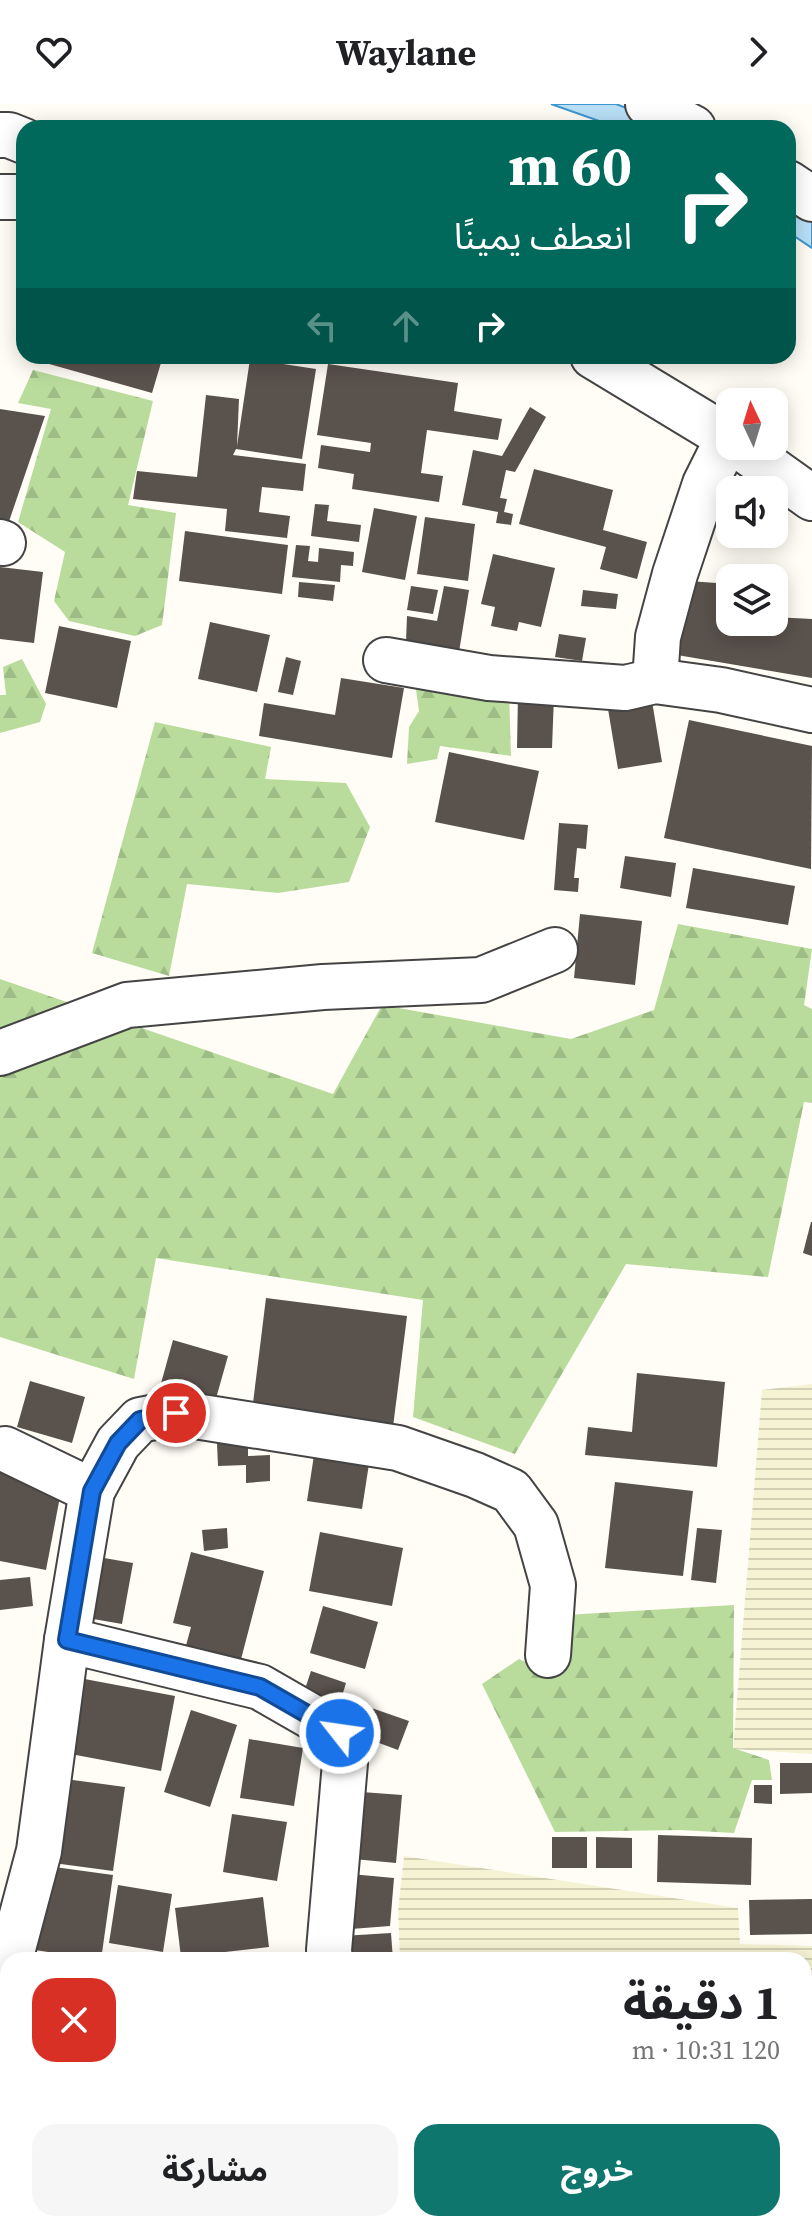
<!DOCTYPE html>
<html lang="ar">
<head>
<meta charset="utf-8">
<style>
	:root { --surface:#fff; --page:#f6f6f6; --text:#202124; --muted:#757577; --accent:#0f766e }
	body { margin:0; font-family:"Source Serif 4","Noto Sans Arabic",serif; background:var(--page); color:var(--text); direction:rtl; height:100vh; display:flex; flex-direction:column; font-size:30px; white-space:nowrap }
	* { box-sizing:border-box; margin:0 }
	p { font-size:26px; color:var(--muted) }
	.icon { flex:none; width:44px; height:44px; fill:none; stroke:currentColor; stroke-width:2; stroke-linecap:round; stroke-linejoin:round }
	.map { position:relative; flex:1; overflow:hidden; direction:ltr }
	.panel { position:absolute; left:0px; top:1848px; width:812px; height:280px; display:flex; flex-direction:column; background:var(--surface); border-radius:24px 24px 0 0; box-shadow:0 4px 20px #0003; direction:rtl }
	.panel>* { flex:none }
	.top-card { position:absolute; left:16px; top:16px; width:780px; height:244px; border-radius:24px; box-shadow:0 4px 20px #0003; direction:rtl; background:#00695c; color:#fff; overflow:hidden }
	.needle { width:52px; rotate:356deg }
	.tools { position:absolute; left:716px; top:284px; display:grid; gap:16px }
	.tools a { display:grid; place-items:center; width:72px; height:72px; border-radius:16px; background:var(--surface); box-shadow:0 4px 20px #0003; font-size:40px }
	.pin { position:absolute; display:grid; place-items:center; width:68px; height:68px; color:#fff; margin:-34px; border:4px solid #fff; border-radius:50%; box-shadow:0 2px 8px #0007 }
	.me { position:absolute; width:88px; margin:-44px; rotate:300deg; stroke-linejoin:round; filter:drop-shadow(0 0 6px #0008) }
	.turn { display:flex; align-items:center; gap:28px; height:168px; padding:0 32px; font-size:36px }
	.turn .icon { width:104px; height:104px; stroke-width:2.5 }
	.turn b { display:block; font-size:56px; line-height:68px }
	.lanes { display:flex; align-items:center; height:76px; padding:0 32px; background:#0003; justify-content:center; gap:40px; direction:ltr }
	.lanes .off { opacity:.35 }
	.round { display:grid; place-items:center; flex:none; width:84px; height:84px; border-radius:24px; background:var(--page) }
	.summary { display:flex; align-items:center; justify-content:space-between; height:136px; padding:0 32px }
	h1 { font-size:48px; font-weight:700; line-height:60px }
	.action { display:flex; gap:16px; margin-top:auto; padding:16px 32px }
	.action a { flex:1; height:92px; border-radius:24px; background:var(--accent); color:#fff; font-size:32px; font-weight:700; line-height:92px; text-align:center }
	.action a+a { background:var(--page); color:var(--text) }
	header { display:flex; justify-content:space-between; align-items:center; height:104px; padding:0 32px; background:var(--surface); font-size:36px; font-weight:700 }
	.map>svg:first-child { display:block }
	.farmland { fill:url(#farmland-rules) }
	.forest { fill:url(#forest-firs) }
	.water { fill:#b9e0f7; stroke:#3f96cf; stroke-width:2 }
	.building { fill:#5a524d }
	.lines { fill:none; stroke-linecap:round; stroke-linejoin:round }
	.minor-casing { stroke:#444; stroke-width:48 }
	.minor { stroke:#fff; stroke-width:44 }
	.route-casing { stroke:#114b97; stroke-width:20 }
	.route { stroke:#1a73e8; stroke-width:14 }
</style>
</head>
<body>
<header><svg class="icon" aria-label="forward" viewBox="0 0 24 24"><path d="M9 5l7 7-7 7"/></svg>Waylane<svg class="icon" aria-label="heart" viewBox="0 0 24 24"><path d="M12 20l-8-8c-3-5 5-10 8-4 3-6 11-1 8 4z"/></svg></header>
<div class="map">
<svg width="812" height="2128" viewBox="0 0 812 2128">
	<defs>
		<pattern id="farmland-rules" width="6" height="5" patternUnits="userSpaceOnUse" patternTransform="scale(2)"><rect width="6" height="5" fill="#f6f3d4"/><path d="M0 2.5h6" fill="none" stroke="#d2cfb5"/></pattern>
		<pattern id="forest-firs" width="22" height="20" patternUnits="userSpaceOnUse" patternTransform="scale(2)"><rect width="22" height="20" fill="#b9dc9c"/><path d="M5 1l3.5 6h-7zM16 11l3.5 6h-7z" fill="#9ebc85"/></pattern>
	</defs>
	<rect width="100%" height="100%" fill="#fffdf5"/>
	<g class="farmland">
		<polygon points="812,1280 812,1650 733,1645 762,1286"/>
		<polygon points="404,1752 738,1804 740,1840 812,1842 812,2128 670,2128 668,2120 804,2120 804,1856 400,1856 398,1807"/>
	</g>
	<g class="forest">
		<polygon points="33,266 153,297 128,401 176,409 162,521 135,532 69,517 54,497 65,448 18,418 51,305 18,299"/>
		<polygon points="22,555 46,600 40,618 0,629 0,591 6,591 3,563"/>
		<polygon points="415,579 509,587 511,652 440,642 437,655 407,660 409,623 419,607"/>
		<polygon points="155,618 271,643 265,675 346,679 370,723 349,778 278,789 187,780 169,872 92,849"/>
		<polygon points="678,820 812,845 804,901 812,905 812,999 804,998 768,1173 626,1160 515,1350 413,1313 423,1196 156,1154 134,1275 0,1233 0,875 333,990 382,901 571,935 654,906"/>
		<polygon points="734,1501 733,1644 769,1656 772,1676 752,1676 734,1729 680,1726 555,1728 482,1580 519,1555 558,1572 565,1511"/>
		<polygon points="0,2078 8,2080 8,2120 224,2120 223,2128 0,2128"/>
	</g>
	<g class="water">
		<polygon points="551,0 616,0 666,19 674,24 619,24"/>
		<polygon points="788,97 812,113 812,144 788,128"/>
	</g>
	<g class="building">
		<polygon points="37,252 163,252 152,289 35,256"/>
		<polygon points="250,255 316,265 302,355 236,345 233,351 306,360 303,387 262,383 259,408 290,412 287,434 225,427 227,405 133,395 137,367 197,373 206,291 239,295 237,342"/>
		<polygon points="328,260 458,279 454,307 502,315 498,336 427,326 421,369 443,372 439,398 352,385 354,370 318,364 321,341 370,348 371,339 317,331"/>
		<polygon points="530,303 546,313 515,368 506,366 500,394 507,395 504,408 513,410 511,421 496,419 498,408 462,401 473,346 502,352"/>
		<polygon points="0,305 45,312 5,429 0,428"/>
		<polygon points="534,365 613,386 603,426 647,438 637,475 600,465 606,443 519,420"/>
		<polygon points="315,400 329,401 327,417 361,421 359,438 311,432"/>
		<polygon points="374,404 417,412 405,476 362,468"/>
		<polygon points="425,413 475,420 468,477 417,470"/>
		<polygon points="185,427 288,441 282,490 179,477"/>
		<polygon points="296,441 310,442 308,457 318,458 319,444 354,448 353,462 341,461 340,478 292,473"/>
		<polygon points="493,450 555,464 541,523 519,518 517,527 491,522 495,503 481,500"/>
		<polygon points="0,463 43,468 34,539 0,535"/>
		<polygon points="689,477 730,480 730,518 774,518 774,513 812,515 812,574 677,551"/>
		<polygon points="299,478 335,481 333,497 298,493"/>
		<polygon points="411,482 438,486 433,510 407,506"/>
		<polygon points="444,482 469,486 459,548 406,538 407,512 437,517"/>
		<polygon points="583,486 618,490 616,505 581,502"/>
		<polygon points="210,518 270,531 257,588 198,575"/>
		<polygon points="59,522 131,537 117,604 45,589"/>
		<polygon points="559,530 586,534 582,557 555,553"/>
		<polygon points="286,553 301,557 293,591 278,588"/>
		<polygon points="341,574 404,584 392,654 259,632 264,599 335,611"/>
		<polygon points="518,591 554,592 552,644 517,644"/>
		<polygon points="652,597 662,658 618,665 608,605"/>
		<polygon points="689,616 812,642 811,765 664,734"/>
		<polygon points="449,648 539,667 524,736 435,718"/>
		<polygon points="559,719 588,721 586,745 577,744 574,774 579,774 578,788 554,786"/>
		<polygon points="625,752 676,759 671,793 620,784"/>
		<polygon points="693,764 795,782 788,821 686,804"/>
		<polygon points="580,810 642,817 635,881 574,874"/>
		<polygon points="811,1118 812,1118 812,1152 803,1149"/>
		<polygon points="266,1194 407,1212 393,1323 252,1307"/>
		<polygon points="173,1236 228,1252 215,1298 160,1283"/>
		<polygon points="637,1269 725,1278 717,1363 585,1351 588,1323 632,1328"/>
		<polygon points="30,1277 85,1293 72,1339 17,1323"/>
		<polygon points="248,1338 248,1352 270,1351 270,1377 246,1379 246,1361 218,1362 217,1339"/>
		<polygon points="316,1338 371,1347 362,1405 307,1397"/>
		<polygon points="0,1365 63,1377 46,1466 0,1457"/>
		<polygon points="615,1378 693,1387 683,1472 605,1464"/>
		<polygon points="91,1424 109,1427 104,1454 133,1459 122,1520 76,1512"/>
		<polygon points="227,1424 228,1444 204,1447 202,1426"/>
		<polygon points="697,1424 722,1426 716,1479 691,1476"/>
		<polygon points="320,1428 403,1444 392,1502 309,1487"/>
		<polygon points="191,1448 264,1467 239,1563 184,1549 191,1523 173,1519"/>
		<polygon points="30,1473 33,1502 0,1506 0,1476"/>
		<polygon points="323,1502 378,1518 365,1565 310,1549"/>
		<polygon points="311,1567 346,1579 339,1602 303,1591"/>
		<polygon points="74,1573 175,1592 161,1667 60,1648"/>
		<polygon points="363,1601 409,1617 398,1646 352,1629"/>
		<polygon points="191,1606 237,1621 210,1703 164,1688"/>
		<polygon points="249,1635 303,1644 294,1702 240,1694"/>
		<polygon points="780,1659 812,1659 812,1689 780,1690"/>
		<polygon points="58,1674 125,1683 113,1767 46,1758"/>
		<polygon points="754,1681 772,1681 772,1700 754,1699"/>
		<polygon points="348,1687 402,1691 396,1759 343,1754"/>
		<polygon points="232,1710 287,1718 277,1777 223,1768"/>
		<polygon points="658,1731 752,1734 751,1781 657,1778"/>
		<rect x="552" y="1733" width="35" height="31"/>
		<polygon points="596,1733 632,1734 632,1764 596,1764"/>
		<polygon points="47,1762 113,1771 101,1856 35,1846"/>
		<polygon points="340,1769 394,1774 390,1822 338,1826"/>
		<polygon points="118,1781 172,1790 163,1848 109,1839"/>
		<polygon points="263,1793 269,1843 181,1853 175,1804"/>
		<polygon points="812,1795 812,1830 750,1831 749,1796"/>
		<polygon points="391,1829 393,1856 343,1856 342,1832"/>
		<polygon points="25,1846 68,1855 68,1856 23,1856"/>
		<polygon points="5,1931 8,1932 8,1964 0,1962 0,1950"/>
		<polygon points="0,2007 8,2009 8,2068 0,2067"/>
		<polygon points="234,2120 291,2120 290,2128 234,2128"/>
		<polygon points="349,2120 393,2120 392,2126 349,2122"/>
		<polygon points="485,2120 522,2126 522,2128 484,2128"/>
		<polygon points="597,2120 651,2120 650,2128 597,2122"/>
	</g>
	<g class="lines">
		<defs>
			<g id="minor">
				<polyline points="648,0 693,24"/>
				<polyline points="0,31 9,31 24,37"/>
				<polyline points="788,79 812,95"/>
				<polyline points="0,93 24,93"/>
				<polyline points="593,252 730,335"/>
				<polyline points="739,342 812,394"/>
				<polyline points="0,438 3,439"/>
				<polyline points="386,556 489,574 625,584 655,577 721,586 812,606"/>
				<polyline points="655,577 658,533 675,470 705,380 728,334"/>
				<polyline points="0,949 127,901 323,883 481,876 555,846"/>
				<polyline points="5,1345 92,1387"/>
				<polyline points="67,1536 260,1583 340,1629 345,1659 329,1846 330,1856"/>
				<polyline points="10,1856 39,1747 67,1536 92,1387 118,1339 140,1316 176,1309 398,1344 475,1371 511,1387 536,1421 553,1481 548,1551"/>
				<polyline points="0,1900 8,1866"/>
				<polyline points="342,2128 342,2120"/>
			</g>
		</defs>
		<use href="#minor" class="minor-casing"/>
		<use href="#minor" class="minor"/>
	</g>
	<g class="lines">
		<defs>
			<polyline id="route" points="176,1309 140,1316 118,1339 92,1387 67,1536 260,1583 340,1629"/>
		</defs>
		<use href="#route" class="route-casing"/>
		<use href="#route" class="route"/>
	</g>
</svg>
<div class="tools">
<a><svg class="needle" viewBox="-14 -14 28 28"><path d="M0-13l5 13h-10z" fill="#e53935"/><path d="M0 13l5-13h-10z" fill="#757577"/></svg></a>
<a><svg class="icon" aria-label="sound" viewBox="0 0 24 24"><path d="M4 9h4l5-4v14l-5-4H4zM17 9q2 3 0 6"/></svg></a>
<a><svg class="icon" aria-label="layers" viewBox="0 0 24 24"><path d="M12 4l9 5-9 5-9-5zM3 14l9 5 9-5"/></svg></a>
</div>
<div class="pin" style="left:176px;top:1309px;background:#d93025"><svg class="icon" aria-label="arrive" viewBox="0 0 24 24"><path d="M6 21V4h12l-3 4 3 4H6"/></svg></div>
<svg class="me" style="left:340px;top:1629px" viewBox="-20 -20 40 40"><circle r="17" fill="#1a73e8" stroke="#fff" stroke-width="3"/><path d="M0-11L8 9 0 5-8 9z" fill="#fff"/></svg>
<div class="top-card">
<div class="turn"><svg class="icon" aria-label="right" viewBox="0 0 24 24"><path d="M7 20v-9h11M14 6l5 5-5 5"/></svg><div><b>60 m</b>انعطف يمينًا</div></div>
<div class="lanes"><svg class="icon off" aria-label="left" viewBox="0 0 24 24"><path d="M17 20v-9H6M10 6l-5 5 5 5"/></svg><svg class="icon off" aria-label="ahead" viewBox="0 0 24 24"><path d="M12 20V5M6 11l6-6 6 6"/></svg><svg class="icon" aria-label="right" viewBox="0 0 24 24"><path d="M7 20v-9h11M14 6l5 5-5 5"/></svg></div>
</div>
<section class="panel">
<div class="summary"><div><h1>1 دقيقة</h1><p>120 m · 10:31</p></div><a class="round" style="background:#d93025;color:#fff"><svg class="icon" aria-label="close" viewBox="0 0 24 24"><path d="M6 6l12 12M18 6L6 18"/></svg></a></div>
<div class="action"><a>خروج</a><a>مشاركة</a></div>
</section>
</div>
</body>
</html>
